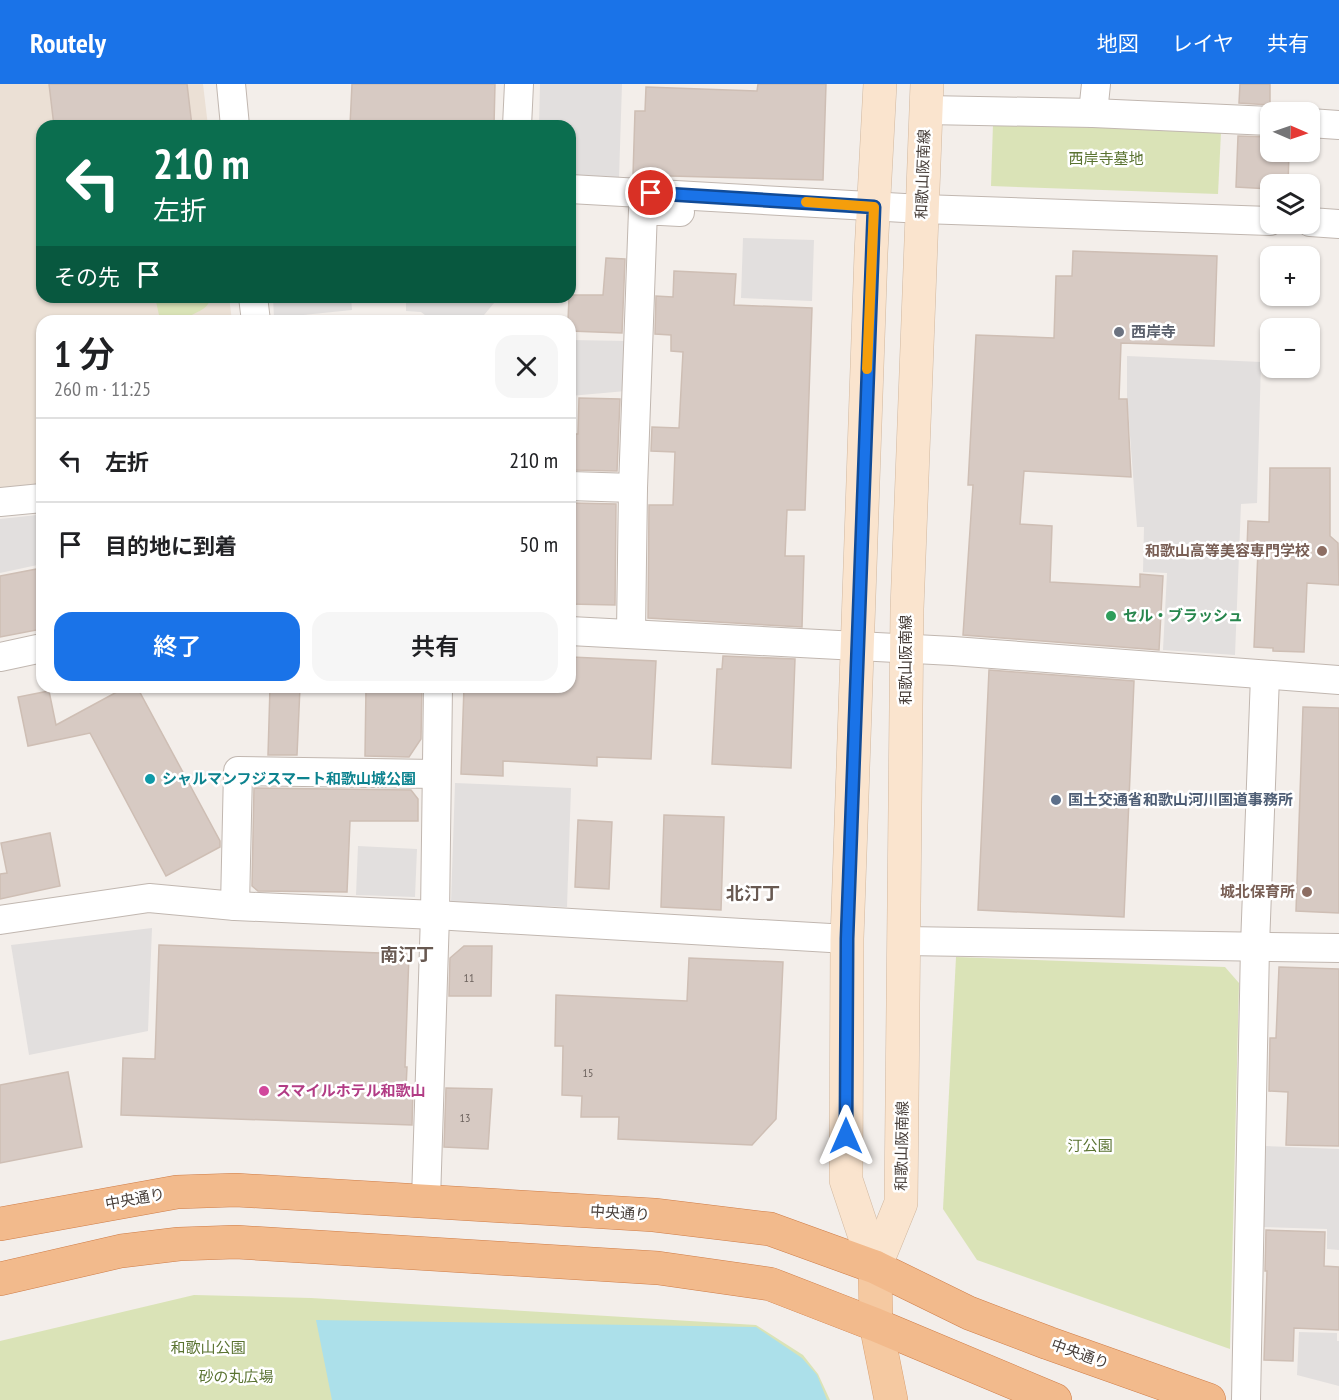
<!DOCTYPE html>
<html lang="ja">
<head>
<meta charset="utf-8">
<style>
	:root { --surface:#fff; --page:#f6f6f6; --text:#202124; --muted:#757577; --line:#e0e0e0; --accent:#1a73e8 }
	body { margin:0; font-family:"PT Sans Narrow","Noto Sans JP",sans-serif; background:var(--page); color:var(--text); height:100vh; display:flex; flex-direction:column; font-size:22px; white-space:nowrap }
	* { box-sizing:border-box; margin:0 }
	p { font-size:20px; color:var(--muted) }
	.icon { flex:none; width:33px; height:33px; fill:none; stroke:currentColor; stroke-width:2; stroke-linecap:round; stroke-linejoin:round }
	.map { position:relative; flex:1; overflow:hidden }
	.side { position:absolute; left:36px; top:231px; width:540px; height:378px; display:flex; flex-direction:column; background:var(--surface); border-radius:18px; box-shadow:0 2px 4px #0004 }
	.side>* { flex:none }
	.top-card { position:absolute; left:36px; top:36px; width:540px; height:183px; border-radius:18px; box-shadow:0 2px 4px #0004; background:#0b6e4f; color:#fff; overflow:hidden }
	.needle { width:39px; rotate:92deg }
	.fabs { position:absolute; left:1260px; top:18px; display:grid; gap:12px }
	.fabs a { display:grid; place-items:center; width:60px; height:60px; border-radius:12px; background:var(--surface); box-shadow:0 2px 4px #0004; font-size:30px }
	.pin { position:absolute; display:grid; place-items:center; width:51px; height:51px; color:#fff; margin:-26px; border:3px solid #fff; border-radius:50%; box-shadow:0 2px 6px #0007 }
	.me { position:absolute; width:66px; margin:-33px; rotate:0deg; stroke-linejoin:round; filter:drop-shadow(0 0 4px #0008) }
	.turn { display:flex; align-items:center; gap:21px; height:126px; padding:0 18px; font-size:27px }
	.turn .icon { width:78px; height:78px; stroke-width:2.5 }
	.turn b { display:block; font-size:42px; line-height:51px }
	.then { display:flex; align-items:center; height:57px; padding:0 18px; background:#0003; gap:12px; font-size:22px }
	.round { display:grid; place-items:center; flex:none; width:63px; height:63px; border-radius:18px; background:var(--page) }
	.headline { display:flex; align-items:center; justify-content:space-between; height:102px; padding:0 18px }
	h1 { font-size:36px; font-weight:600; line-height:45px }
	.action { display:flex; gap:12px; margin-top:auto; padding:12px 18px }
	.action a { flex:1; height:69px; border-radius:18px; background:var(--accent); color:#fff; font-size:24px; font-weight:600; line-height:69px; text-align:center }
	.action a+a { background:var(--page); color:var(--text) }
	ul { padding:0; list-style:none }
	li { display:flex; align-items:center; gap:18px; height:84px; padding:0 18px; border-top:2px solid var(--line) }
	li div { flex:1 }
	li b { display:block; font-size:22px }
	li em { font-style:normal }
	header { display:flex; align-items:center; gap:36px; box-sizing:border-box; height:84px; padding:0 30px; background:var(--accent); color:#fff }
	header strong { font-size:28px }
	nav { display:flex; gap:33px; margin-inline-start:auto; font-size:21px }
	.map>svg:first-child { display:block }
	.education { fill:#ebe0d5 }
	.green { fill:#dae3b7 }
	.parking { fill:#e2dfde }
	.water { fill:#ace0ea }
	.building { fill:#d7cac3; stroke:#cebeb4; stroke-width:1.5 }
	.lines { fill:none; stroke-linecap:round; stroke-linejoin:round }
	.minor-casing { stroke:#c1b7b0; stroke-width:30 }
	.secondary-casing { stroke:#d1b8a0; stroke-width:34 }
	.primary-casing { stroke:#d9a172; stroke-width:34 }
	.trunk-casing { stroke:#cf7d48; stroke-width:34 }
	.minor { stroke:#fff; stroke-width:28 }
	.secondary { stroke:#fae4ce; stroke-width:33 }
	.primary { stroke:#f5c9a1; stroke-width:33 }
	.trunk { stroke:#f2ba8c; stroke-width:33 }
	.route-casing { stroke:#114b97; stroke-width:15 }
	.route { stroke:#1a73e8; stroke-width:10 }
	.slow { stroke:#f59e0b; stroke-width:10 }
	.worship-dot { fill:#6b7280; stroke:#fff; stroke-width:2 }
	.education-dot { fill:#8d6e63; stroke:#fff; stroke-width:2 }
	.leisure-dot { fill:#2e9e5b; stroke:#fff; stroke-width:2 }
	.culture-dot { fill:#0f9aa8; stroke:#fff; stroke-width:2 }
	.service-dot { fill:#5c6f8a; stroke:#fff; stroke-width:2 }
	.hotel-dot { fill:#d1479c; stroke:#fff; stroke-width:2 }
	.labels { text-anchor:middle; stroke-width:5; stroke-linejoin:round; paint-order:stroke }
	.number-label { font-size:12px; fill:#6b615c }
	.park-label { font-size:15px; fill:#5a7331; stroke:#fff }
	.street-label { font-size:15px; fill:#473e39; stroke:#fff }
	.worship-label { font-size:15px; font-weight:bold; fill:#5b616d; stroke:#fff; text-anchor:start }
	.education-label { font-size:15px; font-weight:bold; fill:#785e54; stroke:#fff; text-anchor:end }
	.leisure-label { font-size:15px; font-weight:bold; fill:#27864d; stroke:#fff; text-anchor:start }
	.culture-label { font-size:15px; font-weight:bold; fill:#0d838f; stroke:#fff; text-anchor:start }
	.service-label { font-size:15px; font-weight:bold; fill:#4e5e75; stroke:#fff; text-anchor:start }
	.hotel-label { font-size:15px; font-weight:bold; fill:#b23c85; stroke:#fff; text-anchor:start }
	.quarter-label { font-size:18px; font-weight:bold; fill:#685951; stroke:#fff }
</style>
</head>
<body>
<header>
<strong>Routely</strong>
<nav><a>地図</a><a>レイヤ</a><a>共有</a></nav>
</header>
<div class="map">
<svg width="1339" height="1316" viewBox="0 0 1339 1316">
	<rect width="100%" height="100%" fill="#f3eeea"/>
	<polygon class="education" points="0,0 203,0 208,42 42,42 42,213 229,213 232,237 42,237 42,400 0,405"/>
	<g class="green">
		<polygon points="993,40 1221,48 1218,110 991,102"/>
		<path d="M155,213h56c-4,16 -17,13 -26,24h-29l3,-6z"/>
		<polygon points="956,873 1225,883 1239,899 1230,1265 977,1176 943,1125"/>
		<polygon points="194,1211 311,1214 756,1241 803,1271 818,1290 830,1316 0,1316 0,1257"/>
	</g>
	<g class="parking">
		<polygon points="540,0 622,0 619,94 570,93 570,42 539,42"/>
		<polygon points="743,154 814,156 812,217 741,214"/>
		<polygon points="273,213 351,213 352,226 274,234"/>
		<polygon points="406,213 499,213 479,237 433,237 421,228 406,227"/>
		<polygon points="570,256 627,257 626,307 570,312"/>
		<polygon points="1127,272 1261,278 1257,419 1241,420 1235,571 1163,566 1167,489 1143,488 1144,443 1137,443 1127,312"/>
		<polygon points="37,431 42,480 0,489 0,435"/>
		<polygon points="455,699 571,704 567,823 451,819"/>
		<polygon points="358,762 417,765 415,813 356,811"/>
		<polygon points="152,844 148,947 29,971 11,861"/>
		<polygon points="1263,1062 1339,1065 1339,1166 1327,1165 1327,1145 1260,1143"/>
		<polygon points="1299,1248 1337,1249 1337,1257 1339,1257 1339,1302 1297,1291"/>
	</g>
	<polygon class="water" points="316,1236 756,1243 802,1274 817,1291 827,1316 332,1316"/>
	<g class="building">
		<polygon points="49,0 187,0 192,42 54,42"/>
		<polygon points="352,0 495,0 494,42 350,42"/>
		<polygon points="758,0 826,0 823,96 633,91 635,27 645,27 646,3 757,7"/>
		<polygon points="1240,0 1270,0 1270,21 1239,19"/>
		<polygon points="1238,52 1270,53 1270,68 1289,68 1288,100 1270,100 1270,105 1236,103"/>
		<polygon points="1073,167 1217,172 1214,262 1121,259 1119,315 1127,315 1131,393 1024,387 1020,440 1052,442 1050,498 1140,503 1140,490 1163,492 1159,566 963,551 973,401 968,401 976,251 1054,254 1056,192 1072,192"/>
		<polygon points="606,174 625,175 622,249 570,247 570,237 568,237 569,213 570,211 603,211"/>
		<polygon points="674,187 736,190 734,221 812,224 805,426 787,426 785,472 804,472 802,543 648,534 649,421 673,421 675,368 651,367 652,343 679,344 683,268 671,267 671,251 655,250 656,212 673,213"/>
		<polygon points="579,314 620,315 617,387 574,386 574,350 578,350"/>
		<polygon points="1270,384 1330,384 1330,452 1338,459 1339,501 1307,499 1304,568 1273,567 1273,564 1254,563 1258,466 1247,465 1248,437 1269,438"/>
		<polygon points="570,419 616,420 615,521 570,520"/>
		<polygon points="42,484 42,545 0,553 0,492"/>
		<polygon points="723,572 795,575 791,684 712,680 717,585 722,585"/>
		<polygon points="571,573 656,577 651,675 597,673 597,682 503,677 503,692 461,690 464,603 570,603"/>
		<polygon points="989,586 1134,597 1124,833 978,826"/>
		<polygon points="126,603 137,603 220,757 220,763 166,792 90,649 28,662 18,613 49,607 56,641"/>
		<polygon points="270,603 300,603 297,671 268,671"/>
		<polygon points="366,603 422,603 421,655 409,673 365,672"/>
		<polygon points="1303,623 1339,624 1339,829 1296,827"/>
		<polygon points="254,704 411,706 418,715 418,737 350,737 347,808 258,807 252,802"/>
		<polygon points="664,731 724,733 721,826 661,823"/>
		<polygon points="578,736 612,738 609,805 575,803"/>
		<polygon points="50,749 60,802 0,815 0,790 7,789 1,759"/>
		<polygon points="159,861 409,870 405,983 407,983 406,1004 413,1004 412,1041 121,1031 123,974 155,975"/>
		<polygon points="464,862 492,862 491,912 449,912 450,874"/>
		<polygon points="689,874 783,878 776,1035 752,1061 618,1055 619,1033 581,1033 582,1012 562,1011 563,962 555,962 556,911 687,917"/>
		<polygon points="1279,883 1339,885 1339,1062 1286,1061 1288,1008 1269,1007 1270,954 1276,954"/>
		<polygon points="68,988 82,1063 0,1079 0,1001"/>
		<polygon points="446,1004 492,1005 488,1065 444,1063"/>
		<polygon points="1266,1146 1325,1148 1324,1182 1339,1183 1339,1246 1294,1244 1293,1277 1264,1276 1267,1187 1265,1187"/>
	</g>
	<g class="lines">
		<defs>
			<g id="minor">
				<polyline points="231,0 235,42"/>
				<polyline points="926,26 1093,29 1270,37"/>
				<polyline points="1093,29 1096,0"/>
				<polyline points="1310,39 1339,41"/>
				<polyline points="517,42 519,0"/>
				<polyline points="570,105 922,125 1270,137"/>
				<polyline points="1310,138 1339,140"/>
				<polyline points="253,213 256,237"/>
				<polyline points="570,402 633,404"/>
				<polyline points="0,418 42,414"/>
				<polyline points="570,547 953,567 1339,596"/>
				<polyline points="631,549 633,404 643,126 680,128"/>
				<polyline points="0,573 42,564"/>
				<polyline points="235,822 238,687 436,690"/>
				<polyline points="0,836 149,814 235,822 435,831 847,855"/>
				<polyline points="904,857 1339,864"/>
				<polyline points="426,1116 435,831 438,603"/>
				<polyline points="1246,1316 1255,862 1265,592"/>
			</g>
			<g id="secondary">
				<polyline points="875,1183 846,1096 847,855 871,169 880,0"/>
				<polyline points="875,1183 901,1119 907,525 927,0"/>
			</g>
			<polyline id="primary" points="875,1183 876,1241 891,1316"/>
			<g id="trunk">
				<polyline points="0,1140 177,1108 236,1106 654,1131 770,1145 875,1183 969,1229 1048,1259 1209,1316"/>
				<polyline points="0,1195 121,1167 179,1160 236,1158 658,1184 770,1200 876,1241 1055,1316"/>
			</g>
		</defs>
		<use href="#minor" class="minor-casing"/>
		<use href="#secondary" class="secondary-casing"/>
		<use href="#primary" class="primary-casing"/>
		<use href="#trunk" class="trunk-casing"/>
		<use href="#minor" class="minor"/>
		<use href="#secondary" class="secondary"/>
		<use href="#primary" class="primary"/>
		<use href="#trunk" class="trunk"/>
	</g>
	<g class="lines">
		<defs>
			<polyline id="route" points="651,109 874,123 847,855 846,1052"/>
		</defs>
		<use href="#route" class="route-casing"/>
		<use href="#route" class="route"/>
		<polyline class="slow" points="806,118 874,123 867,285"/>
	</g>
	<circle class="worship-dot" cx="1119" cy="248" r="6"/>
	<g class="education-dot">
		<circle cx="1322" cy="467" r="6"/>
		<circle cx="1307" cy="808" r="6"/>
	</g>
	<circle class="leisure-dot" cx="1111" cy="532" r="6"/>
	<circle class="culture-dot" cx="150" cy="695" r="6"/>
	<circle class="service-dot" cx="1056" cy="716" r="6"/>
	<circle class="hotel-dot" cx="264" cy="1007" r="6"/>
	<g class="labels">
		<g class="number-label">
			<text x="469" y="898">11</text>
			<text x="588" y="993">15</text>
			<text x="465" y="1038">13</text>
		</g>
		<g class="park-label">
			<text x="1106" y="80">西岸寺墓地</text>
			<text x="1090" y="1067">汀公園</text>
			<text x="208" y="1269">和歌山公園</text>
			<text x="236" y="1298">砂の丸広場</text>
		</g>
		<g class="street-label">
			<text transform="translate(923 90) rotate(-88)" y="5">和歌山阪南線</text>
			<text transform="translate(906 576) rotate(-90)" y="5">和歌山阪南線</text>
			<text transform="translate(902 1062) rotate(-89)" y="5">和歌山阪南線</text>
			<text transform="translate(135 1115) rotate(-10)" y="5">中央通り</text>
			<text transform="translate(620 1129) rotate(4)" y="5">中央通り</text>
			<text transform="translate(1080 1270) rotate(20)" y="5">中央通り</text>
		</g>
		<g class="worship-label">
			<text x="1131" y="253">西岸寺</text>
		</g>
		<g class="education-label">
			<text x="1310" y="472">和歌山高等美容専門学校</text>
			<text x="1295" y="813">城北保育所</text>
		</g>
		<g class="leisure-label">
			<text x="1123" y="537">セル・ブラッシュ</text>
		</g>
		<g class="culture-label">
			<text x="162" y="700">シャルマンフジスマート和歌山城公園</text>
		</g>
		<g class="service-label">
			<text x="1068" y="721">国土交通省和歌山河川国道事務所</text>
		</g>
		<g class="hotel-label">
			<text x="276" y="1012">スマイルホテル和歌山</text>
		</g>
		<g class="quarter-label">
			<text x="753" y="816">北汀丁</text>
			<text x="407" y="877">南汀丁</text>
		</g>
	</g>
</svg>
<div class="fabs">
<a><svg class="needle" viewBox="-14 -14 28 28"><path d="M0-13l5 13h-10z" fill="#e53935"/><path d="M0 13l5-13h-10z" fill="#757577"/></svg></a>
<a><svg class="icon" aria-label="layers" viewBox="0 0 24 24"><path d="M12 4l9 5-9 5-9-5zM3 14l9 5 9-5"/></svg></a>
<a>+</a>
<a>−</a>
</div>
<div class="pin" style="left:651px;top:109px;background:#d93025"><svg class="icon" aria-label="arrive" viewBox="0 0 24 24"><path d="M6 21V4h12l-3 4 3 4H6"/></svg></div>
<svg class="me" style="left:846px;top:1052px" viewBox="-20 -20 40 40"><path d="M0-17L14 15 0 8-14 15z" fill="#1a73e8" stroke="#fff" stroke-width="4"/></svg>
<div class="top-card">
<div class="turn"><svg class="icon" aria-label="left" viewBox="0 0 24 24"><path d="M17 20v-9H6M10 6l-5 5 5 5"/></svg><div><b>210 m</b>左折</div></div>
<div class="then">その先<svg class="icon" aria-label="arrive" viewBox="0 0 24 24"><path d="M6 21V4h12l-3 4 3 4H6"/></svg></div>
</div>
<section class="side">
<div class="headline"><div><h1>1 分</h1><p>260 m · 11:25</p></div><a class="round"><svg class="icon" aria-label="close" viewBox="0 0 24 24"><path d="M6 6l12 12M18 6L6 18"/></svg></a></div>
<ul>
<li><svg class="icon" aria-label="left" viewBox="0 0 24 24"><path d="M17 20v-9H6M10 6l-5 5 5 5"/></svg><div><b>左折</b></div><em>210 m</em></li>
<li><svg class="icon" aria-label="arrive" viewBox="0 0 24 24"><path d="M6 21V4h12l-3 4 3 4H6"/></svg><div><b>目的地に到着</b></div><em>50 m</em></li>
</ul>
<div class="action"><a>終了</a><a>共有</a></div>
</section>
</div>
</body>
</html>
